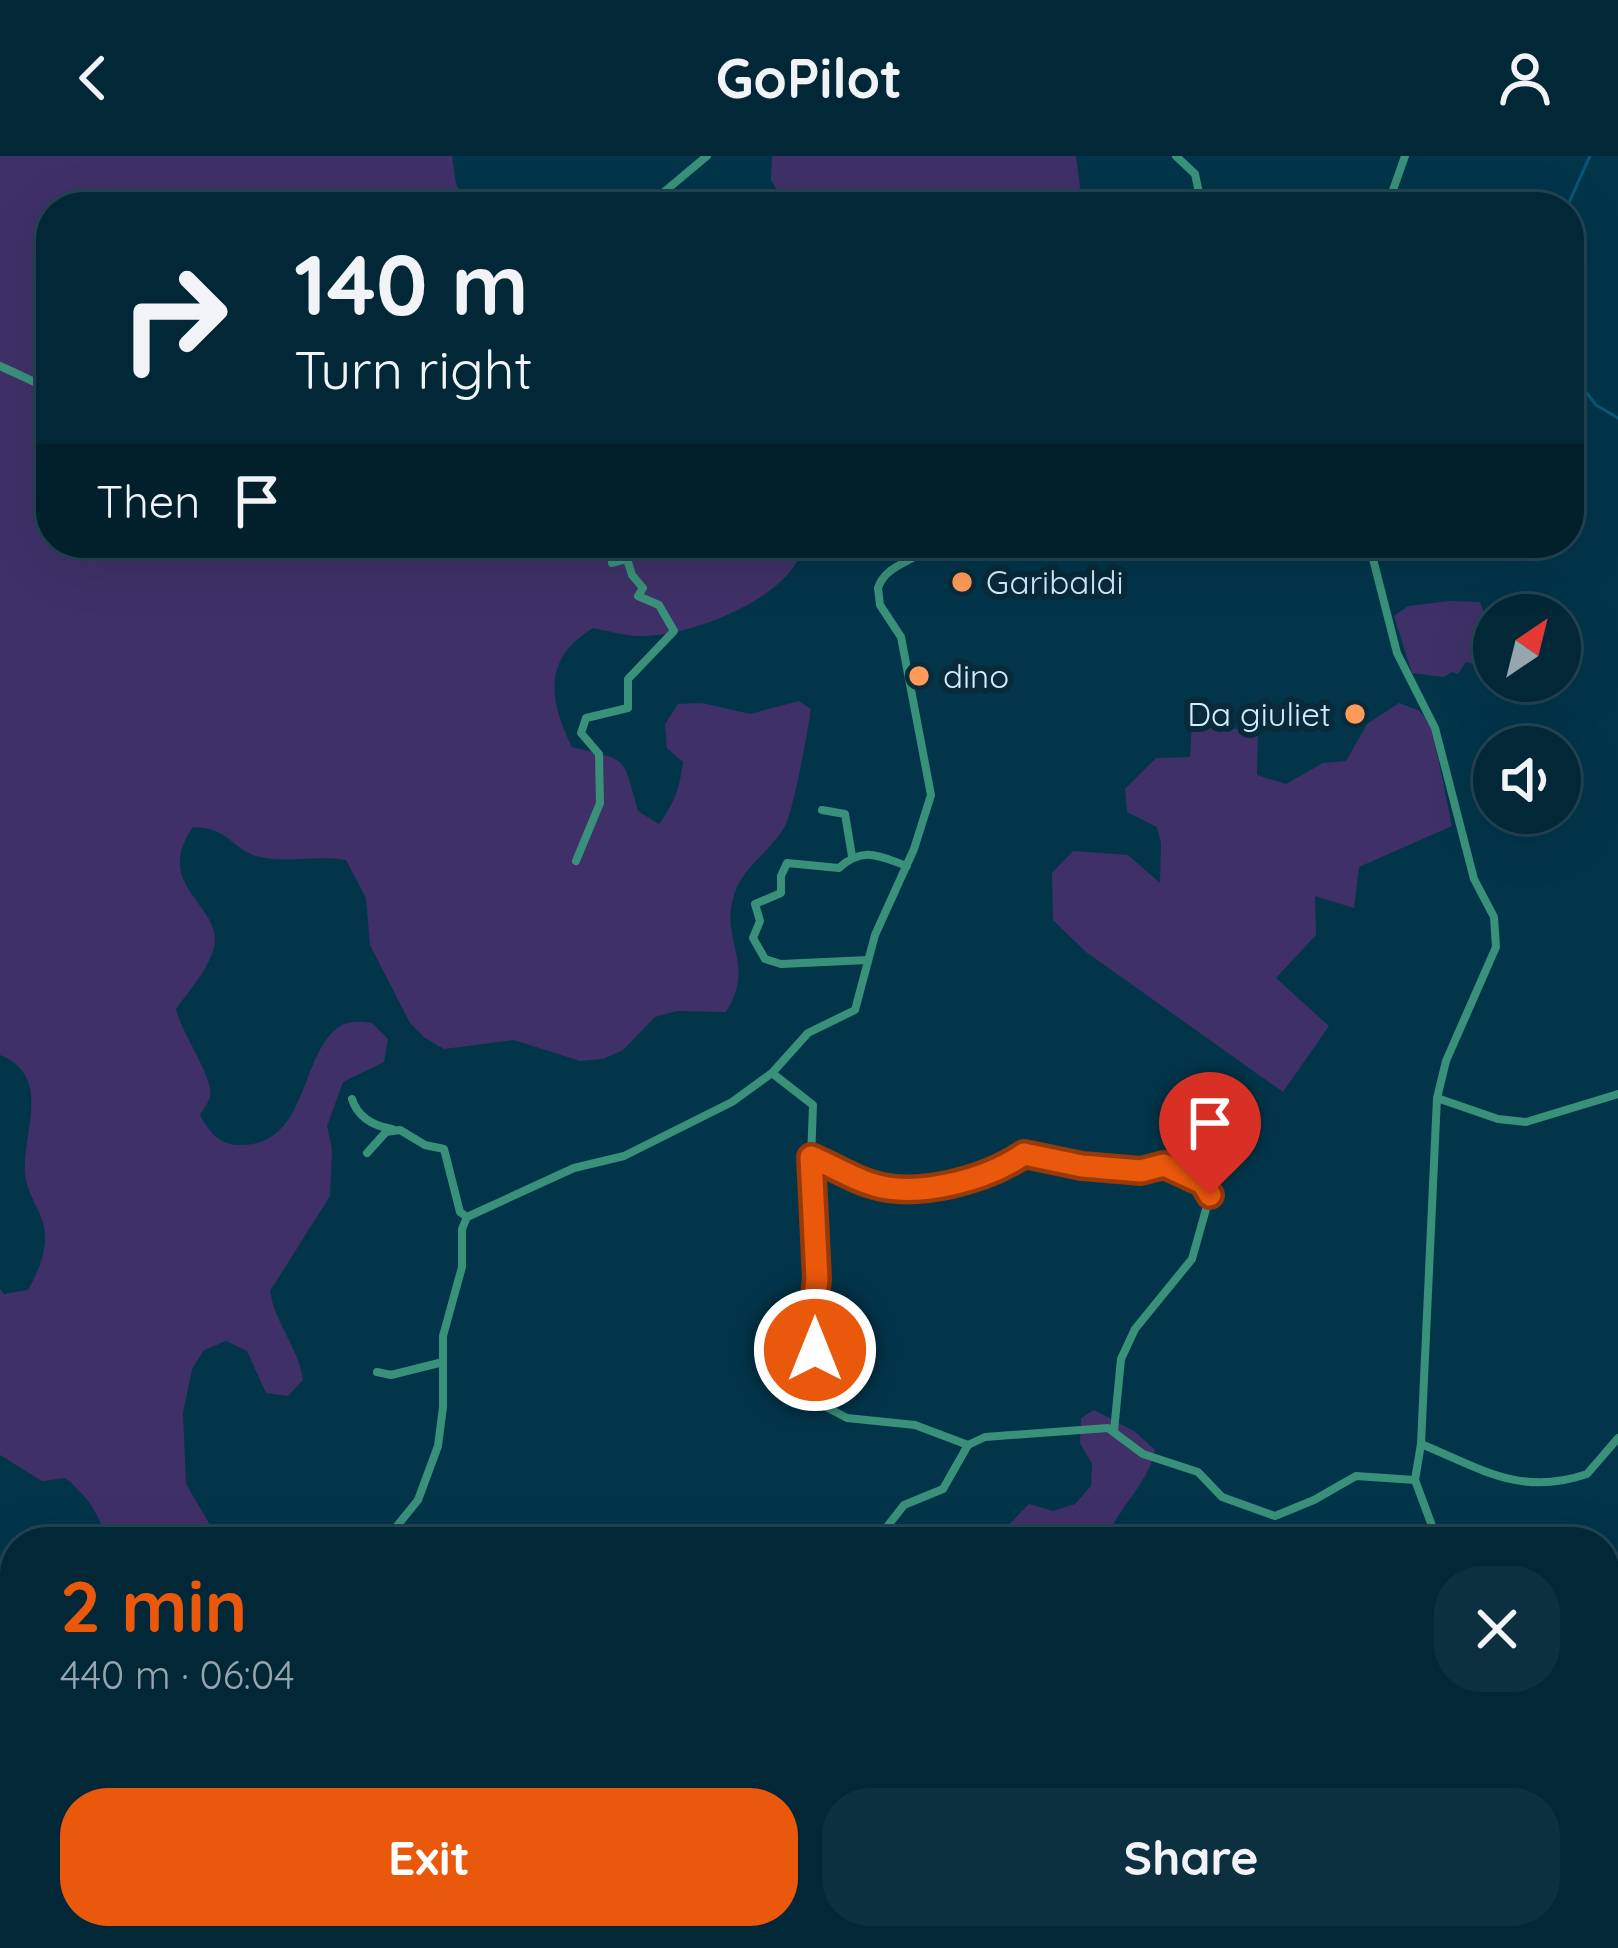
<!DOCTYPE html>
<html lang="en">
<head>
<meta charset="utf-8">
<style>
	:root { --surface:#022838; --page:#0c3040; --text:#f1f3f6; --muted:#96a6ae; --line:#234453; --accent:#ea580c }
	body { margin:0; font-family:Quicksand,sans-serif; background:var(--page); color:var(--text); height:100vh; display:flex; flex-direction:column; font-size:45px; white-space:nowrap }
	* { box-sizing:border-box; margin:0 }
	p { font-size:39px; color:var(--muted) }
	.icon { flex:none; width:66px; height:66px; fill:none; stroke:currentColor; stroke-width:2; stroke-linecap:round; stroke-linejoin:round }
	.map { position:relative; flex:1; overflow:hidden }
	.details { position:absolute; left:0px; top:1371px; width:1620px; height:423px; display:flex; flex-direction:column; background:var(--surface); border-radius:48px 48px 0 0; box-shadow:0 12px 48px #0002,0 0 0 3px var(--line) }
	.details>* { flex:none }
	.banner { position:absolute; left:36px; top:36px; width:1548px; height:366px; border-radius:48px; box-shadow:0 12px 48px #0002,0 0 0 3px var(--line); background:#022838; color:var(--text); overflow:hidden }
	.needle { width:78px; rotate:35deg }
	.fabs { position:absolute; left:1473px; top:438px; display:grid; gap:24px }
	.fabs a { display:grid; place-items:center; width:108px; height:108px; border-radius:50%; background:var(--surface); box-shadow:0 12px 48px #0002,0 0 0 3px var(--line); font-size:60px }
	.pin { position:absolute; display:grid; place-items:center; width:102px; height:102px; color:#fff; margin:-123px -51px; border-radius:50% 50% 50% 0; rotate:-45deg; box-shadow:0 0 12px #0007 }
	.pin .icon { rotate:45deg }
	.me { position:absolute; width:132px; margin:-66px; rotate:0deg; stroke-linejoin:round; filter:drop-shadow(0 0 9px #0008) }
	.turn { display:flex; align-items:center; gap:42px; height:252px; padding:0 60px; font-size:54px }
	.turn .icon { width:156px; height:156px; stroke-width:2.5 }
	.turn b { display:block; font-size:84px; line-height:102px }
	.then { display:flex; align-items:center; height:114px; padding:0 60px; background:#0003; gap:24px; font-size:45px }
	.round { display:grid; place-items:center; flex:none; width:126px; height:126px; border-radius:48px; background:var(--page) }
	.head { display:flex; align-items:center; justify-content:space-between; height:204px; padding:0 60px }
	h1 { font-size:72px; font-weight:800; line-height:90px; color:var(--accent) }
	.primary-button { display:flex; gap:24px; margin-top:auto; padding:24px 60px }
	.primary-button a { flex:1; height:138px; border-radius:48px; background:var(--accent); color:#fff; font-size:48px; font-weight:800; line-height:138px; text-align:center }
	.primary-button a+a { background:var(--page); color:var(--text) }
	header { display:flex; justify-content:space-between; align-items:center; height:156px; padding:0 60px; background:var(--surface); font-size:54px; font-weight:800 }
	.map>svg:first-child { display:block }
	.green { fill:#3f3168 }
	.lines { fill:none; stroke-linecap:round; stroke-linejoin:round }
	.stream { stroke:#095777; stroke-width:3 }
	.minor { stroke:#3a917a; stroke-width:8 }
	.route-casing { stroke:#983908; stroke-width:30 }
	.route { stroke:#ea580c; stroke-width:21 }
	.poi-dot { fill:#fe9b59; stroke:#092a39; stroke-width:4.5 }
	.labels { text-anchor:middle; stroke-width:12; stroke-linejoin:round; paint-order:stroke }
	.poi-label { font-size:33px; fill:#d0eeff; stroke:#092a39; text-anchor:start }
</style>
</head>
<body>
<header><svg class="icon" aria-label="back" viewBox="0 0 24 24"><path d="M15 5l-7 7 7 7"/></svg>GoPilot<svg class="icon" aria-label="person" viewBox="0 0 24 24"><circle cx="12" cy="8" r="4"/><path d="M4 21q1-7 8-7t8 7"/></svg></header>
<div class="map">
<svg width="1618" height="1792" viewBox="0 0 1618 1792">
	<rect width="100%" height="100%" fill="#02354a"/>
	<g class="green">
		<path d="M0,0h452l4,28 12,23h-417v336h597c19,15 77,16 101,7 18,-6 35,-13 53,0 -14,49 -113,87 -161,86 -16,0 -33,-5 -48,-8 -51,31 -44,72 -21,119 58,14 50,8 66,64l21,13c15,-20 21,-37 24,-62l-16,-14 -2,-24 13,-20 24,-1 48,11 49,-13 12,8c-3,21 -18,105 -27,119 -15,24 -42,40 -50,67 -15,45 23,68 -8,117l-49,-1 -22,6 -32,33 -20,9 -23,2 -66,-21 -70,9 -19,-11 -15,-15 -40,-78 -4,-47 -20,-38c-29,-5 -57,3 -86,-3 -29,-7 -29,-29 -67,-30 -44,63 38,79 19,127 -7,19 -24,38 -36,55 6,26 38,68 34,88 -2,7 -7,12 -10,18 10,18 20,31 42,30 61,-1 58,-75 88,-110 13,-15 25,-14 42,-12l16,16 -4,23 -41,20 -16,44 5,23 -2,47 -60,95c5,33 28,55 33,89l-15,16 -22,-3 -19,-42 -21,-10 -22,9 -12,19 -9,44 3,71 34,58h-112c-10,-29 -19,-45 -43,-64l-23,3 -42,-26v-166l4,5 24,-4c10,-18 21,-42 16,-64 -5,-19 -17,-32 -19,-53 -3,-40 28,-97 -25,-118z"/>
		<polygon points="772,0 1076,0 1080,30 1076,51 787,51 771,24"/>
		<polygon points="1450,445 1480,446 1494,485 1494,508 1488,502 1476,509 1466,506 1458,518 1452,516 1444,521 1412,517 1394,460 1408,450"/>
		<polygon points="1399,547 1418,554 1431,567 1452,670 1359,711 1354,752 1315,740 1316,779 1276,822 1329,870 1283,936 1086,796 1053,764 1052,717 1073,695 1128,699 1160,727 1161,687 1157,671 1127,656 1125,633 1156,602 1190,601 1192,568 1258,575 1257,619 1286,628 1323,607 1346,605 1367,568"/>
		<path d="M1094,1254l40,21 21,19c-7,35 -38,58 -50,92h-113l37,-38 24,7 22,-7 16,-18 1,-22 -12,-21 1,-25z"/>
		<polygon points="1044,1779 1192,1779 1194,1792 1051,1792"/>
	</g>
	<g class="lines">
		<g class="stream">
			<polyline points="1567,51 1590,0"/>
			<polyline points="1569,214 1596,249 1618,262"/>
		</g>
		<g class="minor">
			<polyline points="1176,0 1195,18 1202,51"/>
			<polyline points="663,40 669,51"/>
			<polyline points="646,51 707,0"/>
			<polyline points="1387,51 1405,0"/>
			<polyline points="0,210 39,228 51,241"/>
			<polyline points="1369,387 1397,497 1435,572 1474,723 1494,761 1496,791 1446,905 1437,942 1421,1288 1415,1324 1438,1386"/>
			<polyline points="627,403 637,387"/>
			<polyline points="822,654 845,658 852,700"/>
			<polyline points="576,705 600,647 599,598 581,577 586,562 628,552 628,523 674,475 659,449 638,440 643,432 632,419 627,403 612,407"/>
			<path d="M868,804l-87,4 -16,-5 -12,-21 7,-17 -5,-17 26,-11v-17l6,-13 52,5c24,-22 40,-12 68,-2"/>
			<polyline points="772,917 813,949 810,1030 817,1123 811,1176 815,1200 809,1242 847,1262 915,1269 968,1289"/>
			<polyline points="1437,942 1498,963 1526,966 1618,938"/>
			<path d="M352,943c6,19 22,27 40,30"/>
			<polyline points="367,997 386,976 400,974 425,989 444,993 460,1056 467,1061"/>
			<path d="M811,1001c20,8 40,21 60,27 46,15 115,-3 153,-30l58,12 58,5 24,-6 39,17 7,13 -18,64 -57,70 -14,30 -7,72"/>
			<polyline points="377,1216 391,1219 443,1206"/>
			<path d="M1421,1288c59,24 99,53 166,30l31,-36"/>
			<path d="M384,1386l34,-42 20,-54 5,-39v-71l19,-69v-38l5,-12 107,-49 50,-12 108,-54 40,-29 36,-40 47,-23 20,-75 39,-86 17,-54 -30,-158 -21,-32 -2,-17c8,-25 39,-26 56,-45"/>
			<polyline points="875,1386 904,1349 943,1333 968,1289 985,1281 1108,1272 1143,1298 1198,1316 1222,1341 1275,1360 1314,1344 1356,1320 1415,1324"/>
			<polyline points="1605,1603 1618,1603"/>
			<polyline points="230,1779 236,1792"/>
			<polyline points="1516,1779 1518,1792"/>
		</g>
	</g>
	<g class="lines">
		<defs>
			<path id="route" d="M815,1194l-4,-18 6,-53 -6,-122c20,8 40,21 60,27 45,15 115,-4 153,-30l58,12 59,5 23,-6 39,18 7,12"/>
		</defs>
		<use href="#route" class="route-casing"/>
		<use href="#route" class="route"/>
	</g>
	<g class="poi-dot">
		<circle cx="962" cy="426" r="12"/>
		<circle cx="919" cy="520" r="12"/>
		<circle cx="1355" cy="558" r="12"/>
	</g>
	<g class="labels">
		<g class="poi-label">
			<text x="986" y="438">Garibaldi</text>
			<text x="943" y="532">dino</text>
			<text x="1331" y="570" text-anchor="end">Da giuliet</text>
		</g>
	</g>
</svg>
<div class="fabs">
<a><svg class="needle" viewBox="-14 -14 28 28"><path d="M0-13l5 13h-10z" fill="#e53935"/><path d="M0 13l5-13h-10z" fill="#96a6ae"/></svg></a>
<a><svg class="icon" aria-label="sound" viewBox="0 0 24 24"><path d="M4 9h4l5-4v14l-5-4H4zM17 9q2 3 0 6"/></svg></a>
</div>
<div class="pin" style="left:1210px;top:1039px;background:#d93025"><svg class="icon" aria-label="arrive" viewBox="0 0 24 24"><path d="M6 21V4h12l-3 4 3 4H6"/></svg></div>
<svg class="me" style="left:815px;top:1194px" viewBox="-20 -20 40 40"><circle r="17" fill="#ea580c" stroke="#fff" stroke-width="3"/><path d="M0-11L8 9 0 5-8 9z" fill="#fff"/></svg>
<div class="banner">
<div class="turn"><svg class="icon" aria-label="right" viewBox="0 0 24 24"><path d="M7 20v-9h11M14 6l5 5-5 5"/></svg><div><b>140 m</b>Turn right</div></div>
<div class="then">Then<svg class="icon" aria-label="arrive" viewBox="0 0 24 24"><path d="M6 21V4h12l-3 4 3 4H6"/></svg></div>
</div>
<section class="details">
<div class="head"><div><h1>2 min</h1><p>440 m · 06:04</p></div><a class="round"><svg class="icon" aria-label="close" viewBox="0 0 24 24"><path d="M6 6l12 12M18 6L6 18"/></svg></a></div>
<div class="primary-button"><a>Exit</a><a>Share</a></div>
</section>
</div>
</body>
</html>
